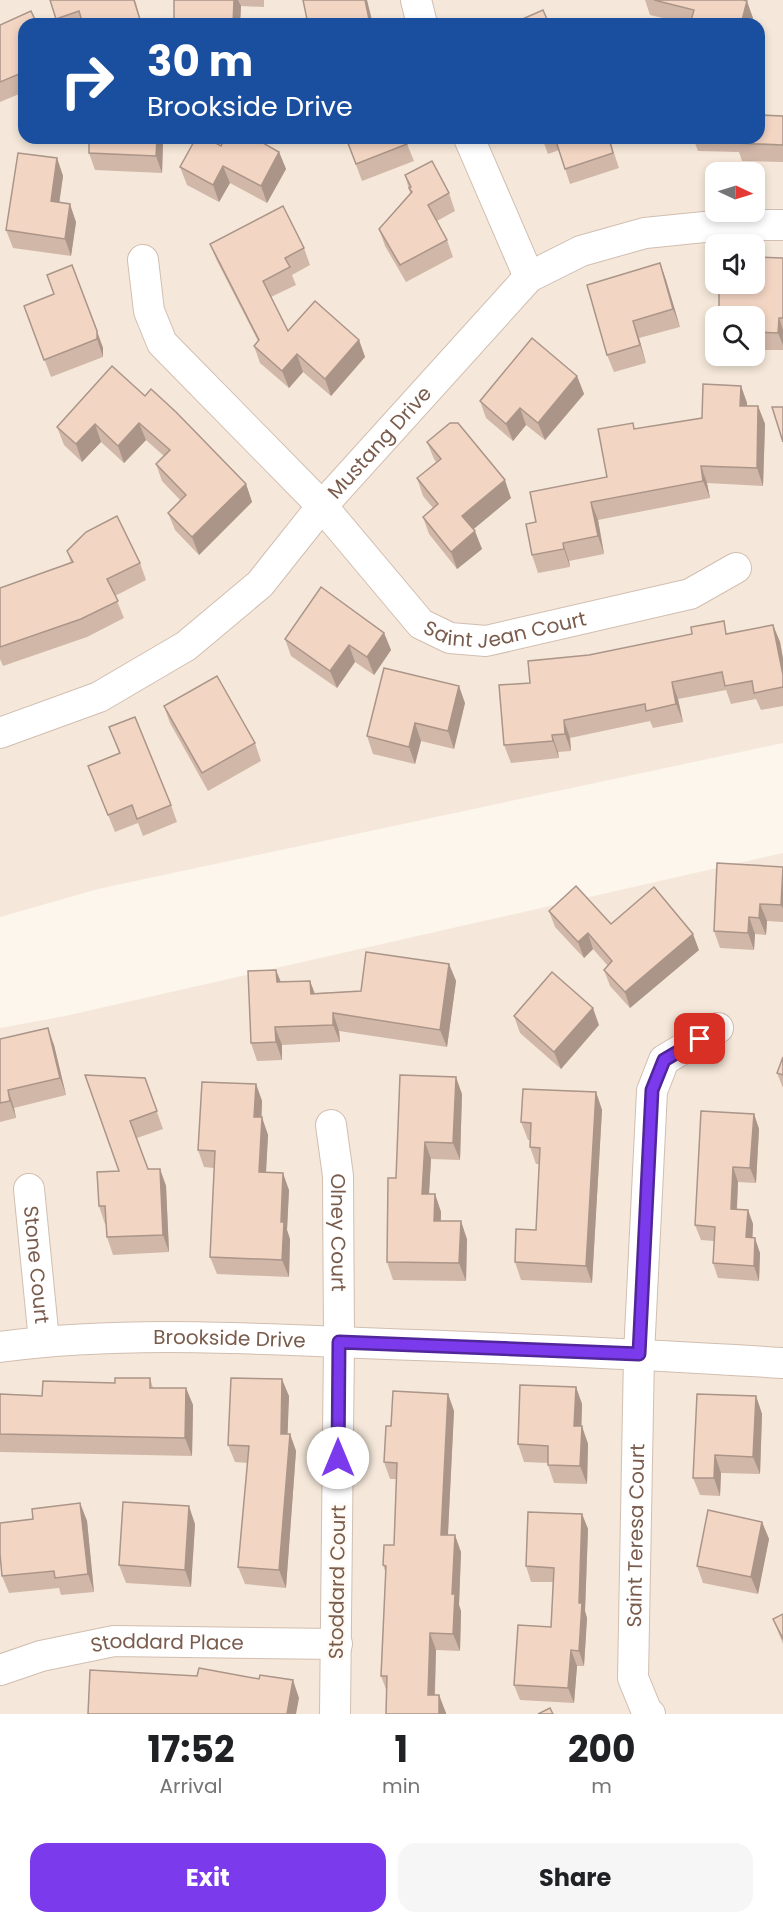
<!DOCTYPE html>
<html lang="en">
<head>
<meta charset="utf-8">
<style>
	:root { --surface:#fff; --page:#f6f6f6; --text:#202124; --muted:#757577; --accent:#7c3aed }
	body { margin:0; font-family:Poppins,sans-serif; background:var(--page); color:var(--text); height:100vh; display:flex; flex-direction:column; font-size:22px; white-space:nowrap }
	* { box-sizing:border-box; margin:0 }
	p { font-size:20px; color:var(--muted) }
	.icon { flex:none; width:33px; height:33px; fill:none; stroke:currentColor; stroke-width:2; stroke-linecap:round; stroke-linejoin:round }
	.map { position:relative; height:1714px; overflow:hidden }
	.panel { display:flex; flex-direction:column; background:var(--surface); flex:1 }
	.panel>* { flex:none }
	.top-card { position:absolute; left:18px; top:18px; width:747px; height:126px; border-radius:18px; box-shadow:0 3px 9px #0003; background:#1a4fa0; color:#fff; overflow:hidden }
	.needle { width:39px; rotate:94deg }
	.fabs { position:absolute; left:705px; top:162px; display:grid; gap:12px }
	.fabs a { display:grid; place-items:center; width:60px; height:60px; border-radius:12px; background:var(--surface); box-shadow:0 3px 9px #0003; font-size:30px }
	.pin { position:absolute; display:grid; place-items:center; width:51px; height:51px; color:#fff; margin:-26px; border-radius:12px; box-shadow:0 3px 9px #0006 }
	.me { position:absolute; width:66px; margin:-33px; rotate:0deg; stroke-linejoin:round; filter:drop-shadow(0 0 4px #0008) }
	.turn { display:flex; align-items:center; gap:21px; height:126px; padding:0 30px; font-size:27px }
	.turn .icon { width:78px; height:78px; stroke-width:2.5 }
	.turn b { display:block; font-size:42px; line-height:51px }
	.eta { display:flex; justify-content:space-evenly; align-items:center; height:102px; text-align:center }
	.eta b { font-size:36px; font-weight:700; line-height:42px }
	.cta { display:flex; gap:12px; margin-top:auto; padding:12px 30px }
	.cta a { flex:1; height:69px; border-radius:18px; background:var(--accent); color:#fff; font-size:24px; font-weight:700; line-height:69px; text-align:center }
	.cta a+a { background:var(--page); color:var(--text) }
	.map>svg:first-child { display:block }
	.residential { fill:#f5e8da; fill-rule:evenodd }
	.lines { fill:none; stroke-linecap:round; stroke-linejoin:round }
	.minor-casing { stroke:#d1beb0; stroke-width:32 }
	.minor { stroke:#fff; stroke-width:30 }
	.wall { fill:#d1b7a8 }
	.shaded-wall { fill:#aa9588 }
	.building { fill:#f3d5c3; stroke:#aa9588; stroke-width:1.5 }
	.route-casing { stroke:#51269a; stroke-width:15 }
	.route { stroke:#7c3aed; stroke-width:10 }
	.labels { text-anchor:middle; stroke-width:5; stroke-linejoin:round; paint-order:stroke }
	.street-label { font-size:20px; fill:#7a5c4d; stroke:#fffaf3 }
</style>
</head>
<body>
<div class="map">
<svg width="783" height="1714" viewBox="0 0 783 1714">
	<rect width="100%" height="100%" fill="#fdf6ec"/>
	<g class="residential">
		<path d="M0,0h783v743l-685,146 -98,28zM24,24h735v114h-735zM716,172h38v40h-38zM716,244h38v40h-38zM716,316h38v40h-38z"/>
		<polygon points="783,853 783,1714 0,1714 0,1028 65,1016"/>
	</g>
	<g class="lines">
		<defs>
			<g id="minor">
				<polyline points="416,0 422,24"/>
				<polyline points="469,138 529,277"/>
				<path id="s1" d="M143,260l6,51 13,32 160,163 99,118 29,14 36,3 204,-47 46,-26"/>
				<path id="s2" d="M0,733l99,-36 87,-51 74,-62 62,-78 207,-229 52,-26 64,-18 79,-8h59"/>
				<path id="s3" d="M331,1125l7,51 1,166 -4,372"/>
				<path id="s4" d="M29,1189l15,152"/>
				<path id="s5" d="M0,1347c121,-16 241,-9 362,-4 140,5 281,11 421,20"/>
				<path id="s6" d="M0,1670l41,-14 73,-15 223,3"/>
				<path id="s7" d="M650,1714l-3,-2 -14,-34 6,-324 13,-263 12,-31 54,-32"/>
			</g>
		</defs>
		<use href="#minor" class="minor-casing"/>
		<use href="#minor" class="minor"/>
	</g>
	<g class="wall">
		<polygon points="50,0 135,0 142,24 58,24"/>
		<polygon points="174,0 264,0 264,7 241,6 240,24 174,24"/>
		<polygon points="645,0 743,0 753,18 752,24 688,24 650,15"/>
		<polygon points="24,24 24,92 0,102 0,25"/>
		<polygon points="783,116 783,162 742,161 739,152 698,151 693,138 759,138"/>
		<polygon points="346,138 407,144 414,161 362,181"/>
		<polygon points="542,138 609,138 619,168 570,184 559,150 548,154"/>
		<polygon points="163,141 162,173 95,170 89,153"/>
		<polygon points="279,152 286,169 267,203 230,183 219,202 187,185 180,167"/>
		<polygon points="57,158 63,176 59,203 76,222 71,256 13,248 6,230"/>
		<polygon points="405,175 449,193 455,211 437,221 447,240 453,257 406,282 385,246 379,229 410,193"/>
		<polygon points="210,244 304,248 310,265 292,275 296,285 271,297 288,331 359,340 365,357 331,396 303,372 289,388 260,363 254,346 258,341 217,261"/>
		<polygon points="783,258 783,350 754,350 755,287"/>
		<polygon points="660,263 666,280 680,327 639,338 646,363 614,372 607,355"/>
		<polygon points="72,265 103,348 103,357 51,377 24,306 54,294"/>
		<polygon points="577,376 584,394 545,440 526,425 513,441 486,418 480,401"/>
		<polygon points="741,386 747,403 747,406 758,406 765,424 763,486 707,483 710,498 598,520 604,554 569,561 570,567 538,573 532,555 536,522 607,477 635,429 702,418"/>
		<polygon points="145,396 246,484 252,502 199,555 175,530 168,513 181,501 162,481 156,464 164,456 146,440 124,463 101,442 82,462 64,445 57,427"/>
		<polygon points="427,442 511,498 473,529 482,549 457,569 429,534 423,517 433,508 423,496 417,478 436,462 434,459"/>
		<polygon points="67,551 140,563 146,580 115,596 124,618 87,637 3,666 0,659 0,588 71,563"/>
		<polygon points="773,625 780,642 783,659 783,706 761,710 756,699 731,704 726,690 678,699 683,722 653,728 650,721 570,738 571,751 558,752 559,758 511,763 504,745 530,683 589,655 728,634"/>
		<polygon points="384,633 391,650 374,675 355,662 337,688 291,656 285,639"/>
		<polygon points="465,703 454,749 421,741 415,764 373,754 367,736"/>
		<polygon points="164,706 255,743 261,761 208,791 170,723"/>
		<polygon points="109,727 171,805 177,822 143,836 138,823 115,832 88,766 119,753"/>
		<polygon points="783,867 783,922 767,921 766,935 755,934 754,950 720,948 714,931"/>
		<polygon points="549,911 611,924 699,950 630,1008 610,986 604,970 608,966 593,949 584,958 555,927"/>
		<polygon points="449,964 456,981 447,1047 339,1031 340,1042 282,1045 282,1060 257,1061 251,1043 281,982 310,981 315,993 361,991"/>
		<polygon points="514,1016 599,1025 561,1069 520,1033"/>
		<polygon points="0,1039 54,1045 66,1095 14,1108 16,1118 0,1122"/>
		<polygon points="783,1057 783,1088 777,1073"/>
		<polygon points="85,1075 145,1078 163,1129 137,1138 148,1169 160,1169 166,1186 169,1252 113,1255 107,1237 106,1224 105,1224 99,1206 119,1171"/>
		<polygon points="256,1084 262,1101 261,1117 268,1135 266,1172 289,1190 287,1230 290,1239 289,1277 217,1274 210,1257 214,1168 204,1167 198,1150"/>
		<polygon points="596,1092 602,1110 592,1283 521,1280 515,1262 536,1230 539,1164 536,1164 530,1147 530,1140 528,1140 521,1122"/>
		<polygon points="462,1094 460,1160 431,1159 429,1194 435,1194 441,1212 441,1221 467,1239 466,1281 393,1280 387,1262 396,1178"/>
		<polygon points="754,1114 759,1129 756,1183 738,1182 737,1209 748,1210 753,1224 752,1238 760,1253 759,1281 718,1278 713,1263 714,1241 701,1240 695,1225"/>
		<polygon points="150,1378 153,1388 186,1388 193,1405 192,1456 0,1452 0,1394 42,1396 115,1383"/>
		<polygon points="576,1387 582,1404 581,1426 588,1444 587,1484 554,1483 548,1465 548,1463 524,1462 518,1444"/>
		<polygon points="448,1394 454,1411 448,1535 461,1552 459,1605 461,1611 460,1651 436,1650 435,1695 439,1695 446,1714 386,1714 387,1692 381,1676 386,1574 383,1565 394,1545 397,1479 390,1479 384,1462 391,1426"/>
		<polygon points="289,1396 287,1434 290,1434 296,1451 286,1588 245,1584 238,1567 248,1463 235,1462 228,1445"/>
		<polygon points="756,1396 762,1414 760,1474 721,1473 720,1496 700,1495 693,1478"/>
		<polygon points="80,1503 87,1521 94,1592 61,1595 59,1588 9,1593 2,1576 33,1519"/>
		<polygon points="582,1514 588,1529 585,1611 587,1618 584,1666 577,1666 574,1703 520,1700 514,1685 551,1627 553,1582 531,1582 526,1566"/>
		<polygon points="762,1522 769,1539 758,1594 703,1583 697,1566"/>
		<polygon points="195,1524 191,1587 126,1583 119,1565"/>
		<polygon points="783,1614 783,1644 773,1619"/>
	</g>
	<g class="shaded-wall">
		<polygon points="234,0 238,0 241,6 240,24 233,24"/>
		<polygon points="365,0 367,0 373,24 370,24"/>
		<polygon points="747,1 753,18 752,24 741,24"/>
		<polygon points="157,138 162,138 163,141 162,173 156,156"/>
		<polygon points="279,152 286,169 267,203 261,186"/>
		<polygon points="57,158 63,176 57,219 51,201"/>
		<polygon points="223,166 230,183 219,202 213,185"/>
		<polygon points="70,204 76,222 71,256 65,239"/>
		<polygon points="660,263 666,280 680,327 673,309"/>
		<polygon points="779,318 783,330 783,345 778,333"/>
		<polygon points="633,321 639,338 646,363 640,345"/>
		<polygon points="97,331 103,348 103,357 97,339"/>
		<polygon points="359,340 365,357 331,396 325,379"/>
		<polygon points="297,354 303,372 289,388 282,371"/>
		<polygon points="577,376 584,394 545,440 538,423"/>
		<polygon points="741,386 747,403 746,423 740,406"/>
		<polygon points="758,406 765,424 763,486 757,468"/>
		<polygon points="520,408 526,425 513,441 506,424"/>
		<polygon points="139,423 146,440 124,463 118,446"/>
		<polygon points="95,424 101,442 82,462 76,444"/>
		<polygon points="701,466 707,483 710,498 703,481"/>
		<polygon points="505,480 511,498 469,533 462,516"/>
		<polygon points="246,484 252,502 199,555 192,537"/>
		<polygon points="591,502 598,520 604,554 598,536"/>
		<polygon points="475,531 482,549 457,569 451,552"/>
		<polygon points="563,543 569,561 570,567 564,549"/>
		<polygon points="773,625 780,642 783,659 783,675"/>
		<polygon points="384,633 391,650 374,675 367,657"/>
		<polygon points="349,645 355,662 337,688 330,671"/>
		<polygon points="672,682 678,699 683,722 676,704"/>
		<polygon points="459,686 465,703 454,749 448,731"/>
		<polygon points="564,720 570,738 571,751 565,734"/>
		<polygon points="415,723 421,741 415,764 409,747"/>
		<polygon points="552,735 558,752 559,758 553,741"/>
		<polygon points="783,876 783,909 781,905"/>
		<polygon points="760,904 767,921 766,935 759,918"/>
		<polygon points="749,917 755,934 754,950 748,933"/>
		<polygon points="588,933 593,949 584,958 578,942"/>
		<polygon points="693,934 699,950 630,1008 625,992"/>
		<polygon points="449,964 456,981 447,1047 440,1030"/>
		<polygon points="276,970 283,987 277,982"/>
		<polygon points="310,981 316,998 311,994"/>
		<polygon points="593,1008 599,1025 561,1069 554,1052"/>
		<polygon points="333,1013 339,1031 340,1042 333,1025"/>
		<polygon points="275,1027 282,1045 282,1060 276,1042"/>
		<polygon points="48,1028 54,1045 66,1095 60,1078"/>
		<polygon points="456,1077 462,1094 460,1160 453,1143"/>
		<polygon points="256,1084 262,1101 261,1134 254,1117"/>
		<polygon points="8,1090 14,1108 16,1118 10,1101"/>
		<polygon points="596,1092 602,1110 592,1283 586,1266"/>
		<polygon points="754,1114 759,1129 756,1183 750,1168"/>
		<polygon points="262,1117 268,1135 265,1189 259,1172"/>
		<polygon points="425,1142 431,1159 428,1211 422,1194"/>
		<polygon points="733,1167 738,1182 736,1224 731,1209"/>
		<polygon points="160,1169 166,1186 169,1252 163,1235"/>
		<polygon points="283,1173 289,1190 287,1230 290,1239 289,1277 282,1260 281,1222"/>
		<polygon points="435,1194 441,1212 440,1238 434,1221"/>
		<polygon points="748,1210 753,1224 752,1251 746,1237"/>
		<polygon points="461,1221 467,1239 466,1281 459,1263"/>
		<polygon points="755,1238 760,1253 759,1281 754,1266"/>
		<polygon points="282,1379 289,1396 287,1451 281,1434"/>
		<polygon points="576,1387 582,1404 581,1444 574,1426"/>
		<polygon points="186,1388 193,1405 192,1456 185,1438"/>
		<polygon points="448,1394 454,1411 447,1552 441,1535"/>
		<polygon points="756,1396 762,1414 760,1474 753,1457"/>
		<polygon points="582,1426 588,1444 587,1484 580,1466"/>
		<polygon points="290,1434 296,1451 286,1588 279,1570"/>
		<polygon points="715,1455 721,1473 720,1496 714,1478"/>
		<polygon points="80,1503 87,1521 94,1592 88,1574"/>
		<polygon points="189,1506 195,1524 191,1587 185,1570"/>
		<polygon points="582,1514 588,1529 585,1611 587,1618 584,1666 579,1651 579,1603"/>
		<polygon points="762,1522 769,1539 758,1594 751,1577"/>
		<polygon points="455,1535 461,1552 459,1605 461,1611 460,1651 453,1634 452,1594"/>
		<polygon points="430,1633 436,1650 434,1712 428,1695"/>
		<polygon points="571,1650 577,1666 574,1703 568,1688"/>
		<polygon points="293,1680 299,1698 296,1714 287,1714"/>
		<polygon points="439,1695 446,1713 446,1714 439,1714"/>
	</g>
	<g class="building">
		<polygon points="50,0 134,0 141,23 83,24 79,11 56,19"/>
		<polygon points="174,0 234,0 233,24 174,24"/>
		<polygon points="303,0 365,0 370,24 308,24"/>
		<polygon points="654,0 743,0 747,1 741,24 733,24 721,21 720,24 690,24 694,10"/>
		<polygon points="543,10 549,24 511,24"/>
		<polygon points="31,11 37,24 24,24 24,36 22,37 24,40 24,72 0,82 0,25"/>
		<polygon points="759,115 783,116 783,145 735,143 735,138 759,138"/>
		<polygon points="89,138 157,138 156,156 89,153"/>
		<polygon points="196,138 207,138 221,146 225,138 254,138 279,152 261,186 223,166 213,185 180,167"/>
		<polygon points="346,138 405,138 407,144 356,164"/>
		<polygon points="555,138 609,138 613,153 565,169"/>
		<polygon points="18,153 57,158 51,201 70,204 65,239 6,230"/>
		<polygon points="432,161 449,193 428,205 447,240 400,265 379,229 412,192 409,188 411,187 405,175"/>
		<polygon points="283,206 304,248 285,258 290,267 263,281 288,331 315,301 359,340 325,379 297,354 282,371 254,346 259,340 210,244"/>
		<polygon points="755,257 783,258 783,318 779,318 778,333 754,332 754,316 719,316 719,286 755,287"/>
		<polygon points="660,263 673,309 633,321 640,345 607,355 587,285"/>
		<polygon points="72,265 97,331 97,339 44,360 24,306 54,294 47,275"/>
		<polygon points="532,338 577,376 538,423 520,408 506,424 480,401"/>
		<polygon points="112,366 145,396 151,389 176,412 246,484 192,537 168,513 186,495 156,464 170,450 139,423 118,446 95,424 76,444 57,427"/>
		<polygon points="703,384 741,386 740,406 758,406 757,468 701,466 703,481 591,502 598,536 563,543 564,549 532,555 526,524 536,522 530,492 607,477 598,429 633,423 634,429 702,418"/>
		<polygon points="772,407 783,407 783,442"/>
		<polygon points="450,423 458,423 505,480 462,516 475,531 451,552 423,517 438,504 417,478 441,459 427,442"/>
		<polygon points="117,516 140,563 107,579 118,601 81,619 0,647 0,588 73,562 67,551 86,532"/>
		<polygon points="321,587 384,633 367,657 349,645 330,671 285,639"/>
		<polygon points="724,621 726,634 773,625 783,675 783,687 754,693 752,681 725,686 722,672 672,682 676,704 646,711 645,704 564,720 565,734 552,735 553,741 504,745 499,685 530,683 528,661 589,655 692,634 691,627"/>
		<polygon points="384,668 459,686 448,731 415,723 409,747 367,736"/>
		<polygon points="217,676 255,743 202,773 164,706"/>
		<polygon points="135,717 171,805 137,819 132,805 108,815 88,766 120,753 109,727"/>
		<polygon points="717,863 783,867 781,905 760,904 759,918 749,917 748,933 714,931"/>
		<polygon points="576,886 611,924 654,887 693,934 625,992 604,970 612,961 588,933 578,942 549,911"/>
		<polygon points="366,952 449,964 440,1030 333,1013 333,1025 275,1027 276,1042 251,1043 248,971 276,970 277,982 310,981 311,994 361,991"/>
		<polygon points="552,972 593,1008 554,1052 514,1016"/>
		<polygon points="48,1028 60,1078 8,1090 10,1101 0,1103 0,1039"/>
		<polygon points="783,1057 783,1075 777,1073"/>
		<polygon points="85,1075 145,1078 157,1111 130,1121 148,1169 160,1169 163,1235 107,1237 105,1206 99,1206 97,1172 119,1171"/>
		<polygon points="400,1075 456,1077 453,1143 425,1142 422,1194 435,1194 434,1221 461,1221 459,1263 387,1262 388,1178 396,1178"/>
		<polygon points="202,1082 256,1084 254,1117 262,1117 259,1172 283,1173 281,1222 284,1222 282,1260 210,1257 215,1151 198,1150"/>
		<polygon points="523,1089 596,1092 586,1266 515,1262 516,1229 536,1230 540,1148 530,1147 531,1123 521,1122"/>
		<polygon points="701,1111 754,1114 750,1168 733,1167 731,1209 748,1210 746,1237 755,1238 754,1266 713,1263 715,1227 695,1225"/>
		<polygon points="115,1378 150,1378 150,1388 186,1388 185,1438 0,1434 0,1394 42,1396 43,1381 115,1383"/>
		<polygon points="231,1378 282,1379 281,1434 290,1434 279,1570 238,1567 249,1446 228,1445"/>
		<polygon points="520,1385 576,1387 574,1426 582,1426 580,1466 548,1465 548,1446 518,1444"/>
		<polygon points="393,1391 448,1394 441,1535 455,1535 452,1594 455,1594 453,1634 430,1633 428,1695 439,1695 439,1714 386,1714 387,1676 381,1676 386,1566 383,1565 384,1545 394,1545 397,1463 384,1462 386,1426 391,1426"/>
		<polygon points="697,1394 756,1396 753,1457 715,1455 714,1478 693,1478"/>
		<polygon points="123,1502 189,1506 185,1570 119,1565"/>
		<polygon points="80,1503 88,1574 55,1578 54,1571 2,1576 0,1554 0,1523 33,1519 32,1509"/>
		<polygon points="708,1510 762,1522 751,1577 697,1566"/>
		<polygon points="528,1512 582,1514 579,1603 582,1603 579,1651 571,1650 568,1688 514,1685 518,1625 551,1627 554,1568 526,1566"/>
		<polygon points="783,1614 783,1639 773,1619"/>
		<polygon points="199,1668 259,1679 260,1675 293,1680 287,1714 88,1714 90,1670 197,1676"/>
		<polygon points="550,1708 553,1714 538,1714"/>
	</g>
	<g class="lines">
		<defs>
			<polyline id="route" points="338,1458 339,1342 639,1354 652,1090 664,1060 700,1039"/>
		</defs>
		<use href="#route" class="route-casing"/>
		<use href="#route" class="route"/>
	</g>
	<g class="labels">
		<g class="street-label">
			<text dy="7" stroke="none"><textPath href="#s2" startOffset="488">Mustang Drive</textPath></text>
			<text dy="7" stroke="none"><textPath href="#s1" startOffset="556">Saint Jean Court</textPath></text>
			<text dy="7" stroke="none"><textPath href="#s3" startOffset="108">Olney Court</textPath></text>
			<text dy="7" stroke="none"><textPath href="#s4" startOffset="76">Stone Court</textPath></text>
			<text dy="7" stroke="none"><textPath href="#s5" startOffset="230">Brookside Drive</textPath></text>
			<text dy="7" stroke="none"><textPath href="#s7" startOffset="183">Saint Teresa Court</textPath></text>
			<text transform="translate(337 1582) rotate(-89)" y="7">Stoddard Court</text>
			<text dy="7" stroke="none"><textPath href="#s6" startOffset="171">Stoddard Place</textPath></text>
		</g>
	</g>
</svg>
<div class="fabs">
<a><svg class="needle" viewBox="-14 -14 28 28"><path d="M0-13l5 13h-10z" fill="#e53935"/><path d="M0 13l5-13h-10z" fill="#757577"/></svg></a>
<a><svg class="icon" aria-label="sound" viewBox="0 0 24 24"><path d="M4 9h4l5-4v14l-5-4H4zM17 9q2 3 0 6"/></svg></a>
<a><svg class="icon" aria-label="search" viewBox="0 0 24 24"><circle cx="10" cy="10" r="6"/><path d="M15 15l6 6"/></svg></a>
</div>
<div class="pin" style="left:700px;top:1039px;background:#d93025"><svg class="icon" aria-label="arrive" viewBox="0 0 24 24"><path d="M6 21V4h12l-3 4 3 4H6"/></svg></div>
<svg class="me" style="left:338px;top:1458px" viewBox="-20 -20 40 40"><circle r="19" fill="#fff"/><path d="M0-13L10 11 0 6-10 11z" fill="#7c3aed"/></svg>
<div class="top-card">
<div class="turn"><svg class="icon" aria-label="right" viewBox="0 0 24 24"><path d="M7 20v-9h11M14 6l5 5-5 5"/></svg><div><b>30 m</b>Brookside Drive</div></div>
</div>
</div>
<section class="panel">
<div class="eta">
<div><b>17:52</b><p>Arrival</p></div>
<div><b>1</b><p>min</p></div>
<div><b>200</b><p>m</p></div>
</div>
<div class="cta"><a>Exit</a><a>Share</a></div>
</section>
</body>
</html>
